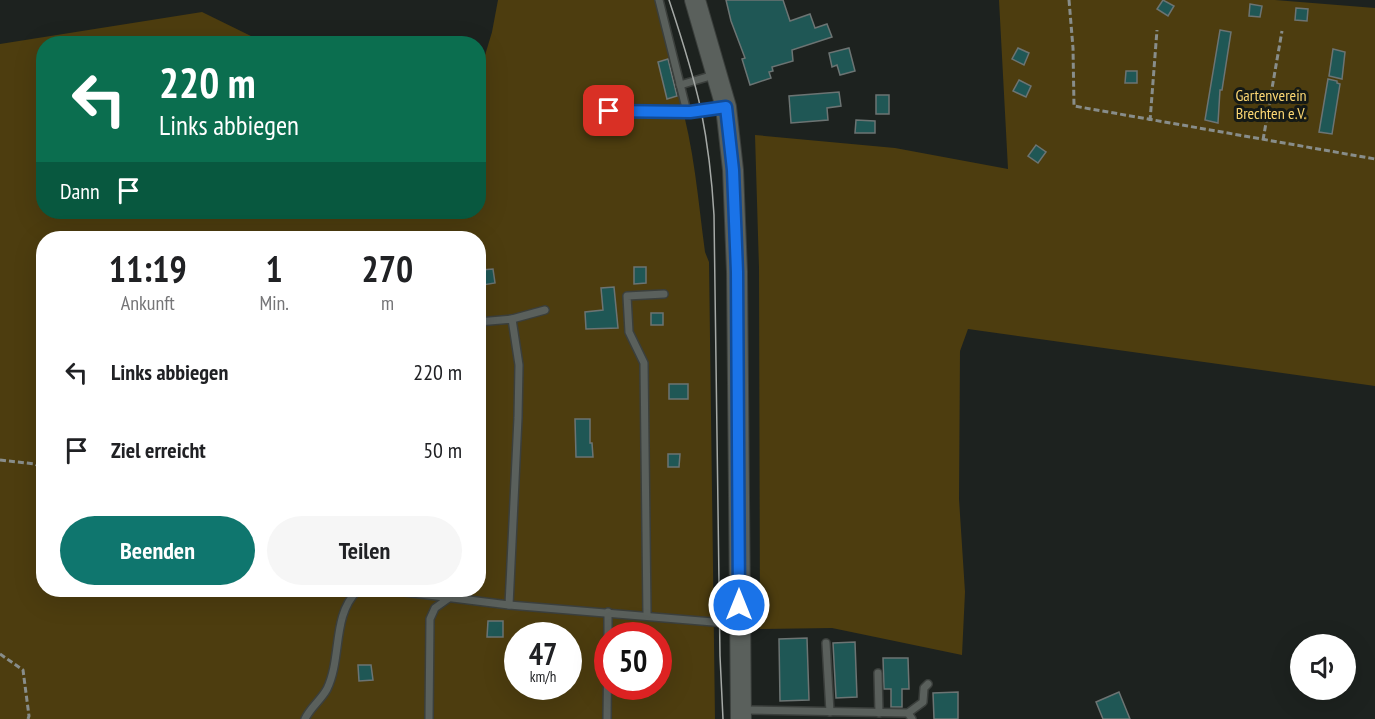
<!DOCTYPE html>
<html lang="de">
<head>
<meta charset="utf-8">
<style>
	:root { --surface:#fff; --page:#f6f6f6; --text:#202124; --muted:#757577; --accent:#0f766e }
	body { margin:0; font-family:"PT Sans Narrow",sans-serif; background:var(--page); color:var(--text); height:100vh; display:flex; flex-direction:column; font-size:22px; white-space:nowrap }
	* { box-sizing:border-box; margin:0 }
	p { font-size:20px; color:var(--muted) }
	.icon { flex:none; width:33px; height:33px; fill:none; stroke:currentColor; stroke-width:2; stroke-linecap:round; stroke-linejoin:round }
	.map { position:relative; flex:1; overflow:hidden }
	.drawer { position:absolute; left:36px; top:231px; width:450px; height:366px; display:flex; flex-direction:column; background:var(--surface); border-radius:24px; box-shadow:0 6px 24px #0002 }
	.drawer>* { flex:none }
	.banner { position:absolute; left:36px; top:36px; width:450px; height:183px; border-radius:24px; box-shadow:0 6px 24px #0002; background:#0b6e4f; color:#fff; overflow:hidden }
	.controls { position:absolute; left:1290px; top:634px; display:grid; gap:12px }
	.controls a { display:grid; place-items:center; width:66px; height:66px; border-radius:50%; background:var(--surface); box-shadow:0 6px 24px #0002; font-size:30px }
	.speed { position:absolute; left:504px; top:622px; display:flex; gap:12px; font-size:30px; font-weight:700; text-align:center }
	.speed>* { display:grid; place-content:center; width:78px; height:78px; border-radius:50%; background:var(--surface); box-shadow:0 6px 24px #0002; line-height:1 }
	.speed small { font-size:15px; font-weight:400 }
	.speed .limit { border:9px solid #d22; background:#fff; color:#111 }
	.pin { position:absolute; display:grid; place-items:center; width:51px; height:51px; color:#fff; margin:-26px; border-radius:12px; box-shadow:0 3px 9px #0006 }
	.me { position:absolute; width:66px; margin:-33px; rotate:0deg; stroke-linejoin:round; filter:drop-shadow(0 0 4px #0008) }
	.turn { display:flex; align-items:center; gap:21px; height:126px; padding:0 24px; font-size:27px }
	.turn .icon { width:78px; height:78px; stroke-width:2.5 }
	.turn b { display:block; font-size:42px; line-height:51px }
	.then { display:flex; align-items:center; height:57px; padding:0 24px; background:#0003; gap:12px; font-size:22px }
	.eta { display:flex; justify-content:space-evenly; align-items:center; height:102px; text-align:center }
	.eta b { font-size:36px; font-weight:700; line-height:42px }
	.cta { display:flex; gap:12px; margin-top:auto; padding:12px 24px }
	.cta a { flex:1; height:69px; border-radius:36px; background:var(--accent); color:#fff; font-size:24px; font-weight:700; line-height:69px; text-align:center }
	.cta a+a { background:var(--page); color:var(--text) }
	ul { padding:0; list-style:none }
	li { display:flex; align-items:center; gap:18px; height:78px; padding:0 24px }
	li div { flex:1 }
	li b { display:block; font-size:22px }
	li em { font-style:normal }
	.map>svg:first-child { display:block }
	.green { fill:#4d3d0f; fill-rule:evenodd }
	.building { fill:#1f5755; stroke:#6c7473; stroke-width:1.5 }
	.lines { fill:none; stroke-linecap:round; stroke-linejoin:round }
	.lane-casing { stroke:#3b3f3c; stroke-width:10 }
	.secondary-casing { stroke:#3b3f3c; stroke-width:22 }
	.path { stroke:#888d8a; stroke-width:3; stroke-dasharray:6 3; stroke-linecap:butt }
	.lane { stroke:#5a605c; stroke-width:7 }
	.secondary { stroke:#5a605c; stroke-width:20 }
	.tram { stroke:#a5a9a6; stroke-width:1.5 }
	.route-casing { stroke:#114b97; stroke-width:15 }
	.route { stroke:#1a73e8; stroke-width:10 }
	.labels { text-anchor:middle; stroke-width:6; stroke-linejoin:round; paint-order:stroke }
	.park-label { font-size:16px; fill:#fbd672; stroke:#141916 }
</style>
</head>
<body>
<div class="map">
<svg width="1375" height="719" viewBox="0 0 1375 719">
	<rect width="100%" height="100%" fill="#1d221f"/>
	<g class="green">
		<path d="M498,0h159l13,59 -12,3 9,37 12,-3c15,51 19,103 26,156l4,10 6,457h-715v-675l202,-32 63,31 -221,1v168h434l1,-137 13,-43zM44,238h434v352h-434zM518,636h50v51h-50zM608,636h50v51h-50z"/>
		<polygon points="999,0 1275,0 1375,8 1375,386 968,329 960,351 959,499 965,592 962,655 832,628 760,629 759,268 755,135 895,148 1008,169"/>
	</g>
	<g class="building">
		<polygon points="726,0 783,0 790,21 810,14 815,28 827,24 832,37 792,50 793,61 772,67 773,71 769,72 771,78 750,85 742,59 745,58 731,21"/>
		<polygon points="1163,0 1174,6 1168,16 1157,9"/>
		<polygon points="1250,4 1262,6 1260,17 1249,16"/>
		<polygon points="1296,8 1308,9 1307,21 1295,20"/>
		<polygon points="1220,30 1231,32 1222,90 1220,90 1218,123 1205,120"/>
		<polygon points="849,48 855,71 840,75 837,65 832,67 829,53"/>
		<polygon points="1018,48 1029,53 1024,65 1012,59"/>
		<polygon points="1333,49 1345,52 1342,79 1329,76"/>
		<polygon points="668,59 677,96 667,99 658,62"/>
		<polygon points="1126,71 1137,71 1137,83 1125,83"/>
		<polygon points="1328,79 1337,81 1337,83 1340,84 1332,134 1319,132"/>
		<polygon points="1019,80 1031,86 1026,97 1013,91"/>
		<polygon points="839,92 841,106 827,108 828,120 791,123 789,96"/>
		<rect x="876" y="95" width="13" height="19"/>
		<polygon points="856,120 875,121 875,133 855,133"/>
		<polygon points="1036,145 1046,152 1038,163 1028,156"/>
		<polygon points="634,267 646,267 646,283 634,284"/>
		<polygon points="493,269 495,283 483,285 481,270"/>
		<polygon points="614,287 618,328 586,329 585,312 603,310 601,288"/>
		<rect x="651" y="313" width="12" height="12"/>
		<rect x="669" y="384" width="19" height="15"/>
		<polygon points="575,419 590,419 590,443 592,443 593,457 576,457"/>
		<polygon points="668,454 680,454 679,467 668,467"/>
		<polygon points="488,621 503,621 503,637 487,637"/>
		<polygon points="807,638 809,700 780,701 779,639"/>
		<polygon points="855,642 857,697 836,698 833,643"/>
		<polygon points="883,658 908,658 909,689 902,689 902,707 891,707 891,689 884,689"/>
		<polygon points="358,665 371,665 373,680 359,681"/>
		<polygon points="958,692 958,719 934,719 933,693"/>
		<polygon points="1119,692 1130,719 1103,719 1096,702"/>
	</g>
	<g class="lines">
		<defs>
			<g id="lane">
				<polyline points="659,0 687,112"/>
				<polyline points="680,85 714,75"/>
				<polyline points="610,111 690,112 724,108"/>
				<polyline points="512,319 545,310"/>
				<polyline points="478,322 512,319 519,365 518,418 509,605"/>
				<polyline points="339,590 388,590 509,605 737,624"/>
				<polyline points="647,615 644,363 629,332 627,296 664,294"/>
				<polyline points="608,636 608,612"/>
				<polyline points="826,643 830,712"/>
				<polyline points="878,673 879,713"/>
				<polyline points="744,710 908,713 912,719"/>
				<polyline points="908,713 923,702 924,688 928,684"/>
				<path d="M305,719c5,-11 16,-19 22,-30 15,-31 5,-73 30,-98"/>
				<polyline points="429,719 430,619 435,608 449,598"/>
				<polyline points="607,719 608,639"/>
			</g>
			<polyline id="secondary" points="695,0 726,107 733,170 737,272 741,719"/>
		</defs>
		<use href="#lane" class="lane-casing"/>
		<use href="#secondary" class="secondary-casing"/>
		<g class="path">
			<polyline points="1069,0 1073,48 1074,106 1375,159"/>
			<polyline points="1150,121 1157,30"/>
			<polyline points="1263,140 1282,31"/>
			<polyline points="0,460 35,464 44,469"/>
			<polyline points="0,654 23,670 29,716 28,719"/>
		</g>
		<use href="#lane" class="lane"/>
		<use href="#secondary" class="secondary"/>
		<path class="tram" d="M669,0c12,36 24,73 32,110 7,35 11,70 13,105l6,441 3,63"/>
	</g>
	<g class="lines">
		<defs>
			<polyline id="route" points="609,111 690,112 726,107 733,170 737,272 739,605"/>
		</defs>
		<use href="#route" class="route-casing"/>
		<use href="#route" class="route"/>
	</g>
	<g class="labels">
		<g class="park-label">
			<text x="1271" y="101">Gartenverein<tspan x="1271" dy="18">Brechten e.V.</tspan></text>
		</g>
	</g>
</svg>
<div class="controls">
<a><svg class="icon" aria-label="sound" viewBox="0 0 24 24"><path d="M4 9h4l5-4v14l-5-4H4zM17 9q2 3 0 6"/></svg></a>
</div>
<div class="speed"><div>47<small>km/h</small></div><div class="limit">50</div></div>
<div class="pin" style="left:609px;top:111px;background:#d93025"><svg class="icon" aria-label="arrive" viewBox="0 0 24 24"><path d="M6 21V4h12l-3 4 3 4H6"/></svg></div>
<svg class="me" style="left:739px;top:605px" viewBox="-20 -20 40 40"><circle r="17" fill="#1a73e8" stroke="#fff" stroke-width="3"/><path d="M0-11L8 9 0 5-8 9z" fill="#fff"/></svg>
<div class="banner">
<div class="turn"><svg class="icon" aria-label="left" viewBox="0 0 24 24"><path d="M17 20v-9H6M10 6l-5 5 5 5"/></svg><div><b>220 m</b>Links abbiegen</div></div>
<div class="then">Dann<svg class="icon" aria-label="arrive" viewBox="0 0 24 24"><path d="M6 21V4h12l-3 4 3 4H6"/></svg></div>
</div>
<section class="drawer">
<div class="eta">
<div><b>11:19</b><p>Ankunft</p></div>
<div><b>1</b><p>Min.</p></div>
<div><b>270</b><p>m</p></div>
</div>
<ul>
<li><svg class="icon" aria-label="left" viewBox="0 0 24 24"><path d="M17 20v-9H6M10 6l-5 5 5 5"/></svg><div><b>Links abbiegen</b></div><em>220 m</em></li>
<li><svg class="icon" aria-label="arrive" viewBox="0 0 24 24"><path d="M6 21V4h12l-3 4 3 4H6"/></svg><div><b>Ziel erreicht</b></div><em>50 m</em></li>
</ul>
<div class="cta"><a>Beenden</a><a>Teilen</a></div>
</section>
</div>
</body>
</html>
